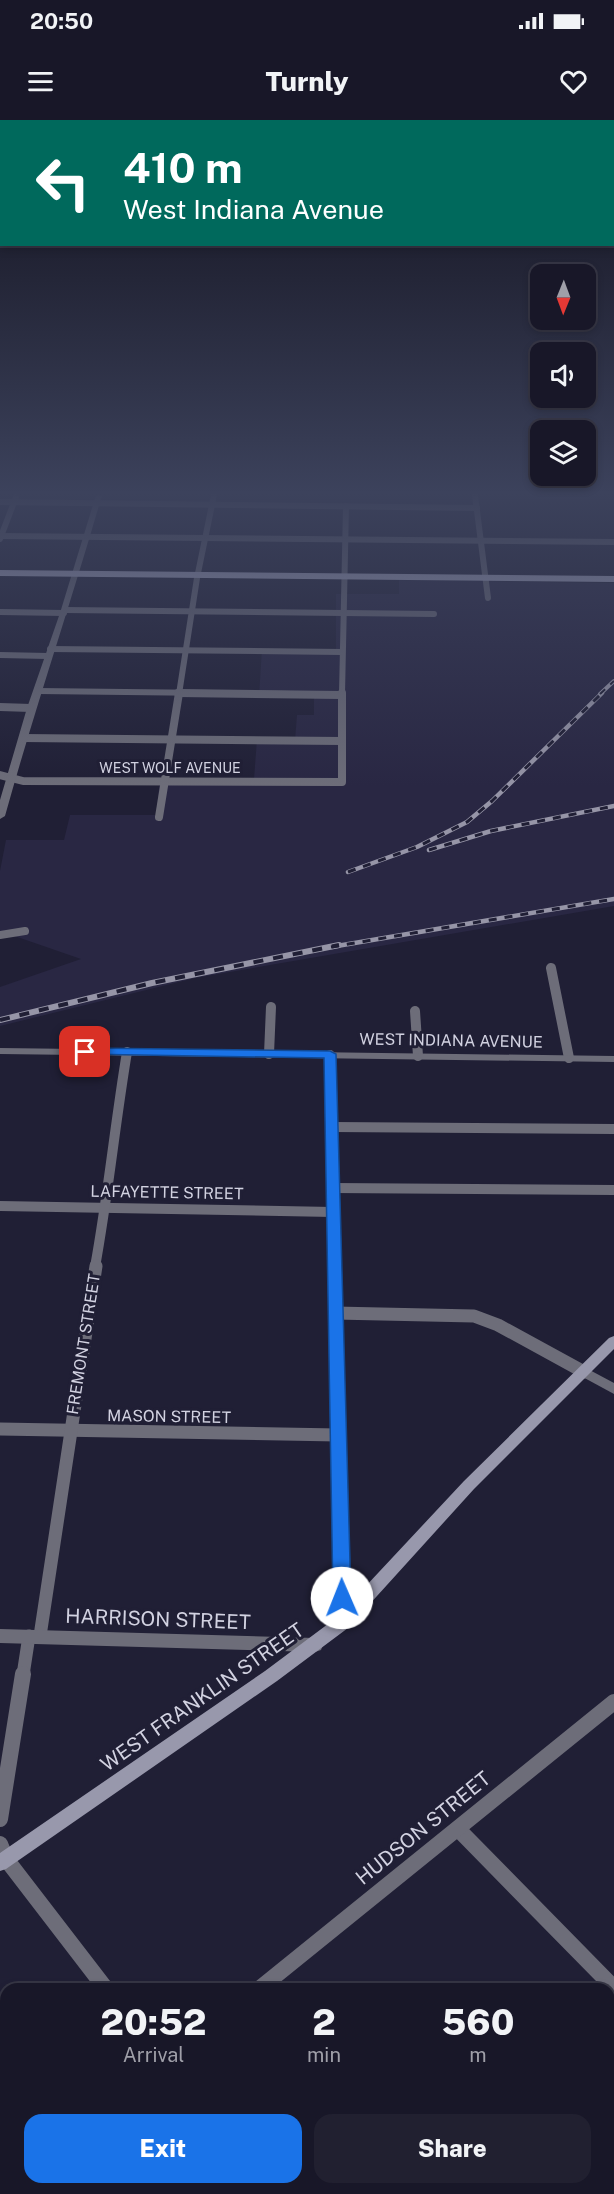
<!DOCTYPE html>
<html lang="en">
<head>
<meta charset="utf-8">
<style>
	:root { --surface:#181728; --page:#212030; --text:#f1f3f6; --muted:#9f9fa8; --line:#363645; --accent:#1a73e8 }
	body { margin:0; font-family:"Public Sans",sans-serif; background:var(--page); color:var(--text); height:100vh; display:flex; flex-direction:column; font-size:22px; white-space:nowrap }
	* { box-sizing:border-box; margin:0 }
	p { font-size:20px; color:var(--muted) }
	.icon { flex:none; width:33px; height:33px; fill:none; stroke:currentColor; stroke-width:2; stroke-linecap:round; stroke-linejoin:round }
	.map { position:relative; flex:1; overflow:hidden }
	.side { position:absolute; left:0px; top:1863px; width:615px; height:212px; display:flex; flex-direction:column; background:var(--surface); border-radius:18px 18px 0 0; box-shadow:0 3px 9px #0003,0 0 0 2px var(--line) }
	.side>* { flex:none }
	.hud { position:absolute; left:0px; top:0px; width:615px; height:126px; box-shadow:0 3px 9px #0003,0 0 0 2px var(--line); background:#00695c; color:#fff; overflow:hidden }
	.needle { width:39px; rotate:181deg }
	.tools { position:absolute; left:530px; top:144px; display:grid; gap:12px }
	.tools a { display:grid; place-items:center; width:66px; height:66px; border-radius:12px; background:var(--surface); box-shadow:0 3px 9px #0003,0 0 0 2px var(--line); font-size:30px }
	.pin { position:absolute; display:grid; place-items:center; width:51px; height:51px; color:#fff; margin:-26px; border-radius:12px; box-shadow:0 3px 9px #0006 }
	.me { position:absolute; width:66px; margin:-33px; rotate:359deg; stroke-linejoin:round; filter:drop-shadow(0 0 4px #0008) }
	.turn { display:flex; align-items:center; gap:21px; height:126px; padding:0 24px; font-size:27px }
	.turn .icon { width:78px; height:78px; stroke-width:2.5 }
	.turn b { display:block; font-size:42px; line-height:51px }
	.eta { display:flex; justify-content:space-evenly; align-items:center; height:102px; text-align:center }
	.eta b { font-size:36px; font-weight:800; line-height:42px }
	.button { display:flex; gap:12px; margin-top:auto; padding:12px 24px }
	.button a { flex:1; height:69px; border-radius:18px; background:var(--accent); color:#fff; font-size:24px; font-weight:800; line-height:69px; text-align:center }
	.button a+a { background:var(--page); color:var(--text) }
	.status { display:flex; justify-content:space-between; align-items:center; height:42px; padding:0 30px; background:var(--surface); direction:ltr }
	.status svg { height:16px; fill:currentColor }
	header { display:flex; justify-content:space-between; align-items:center; height:78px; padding:0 24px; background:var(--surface); font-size:27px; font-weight:800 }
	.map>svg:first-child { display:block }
	.built { fill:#292743 }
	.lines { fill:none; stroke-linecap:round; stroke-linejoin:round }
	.minor-far4 { stroke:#6d6d79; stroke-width:6 }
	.minor-far3 { stroke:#6d6d79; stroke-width:8 }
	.minor-far2 { stroke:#6d6d79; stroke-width:10 }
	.minor-far1 { stroke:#6d6d79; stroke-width:13 }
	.minor { stroke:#6d6d79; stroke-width:16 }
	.tertiary { fill:#6d6d79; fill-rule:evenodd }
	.secondary { fill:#9898ac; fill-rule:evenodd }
	.primary { fill:#babad3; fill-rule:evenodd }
	.rail-far2-casing { stroke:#9695a7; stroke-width:4 }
	.rail-far1-casing { stroke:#9695a7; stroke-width:4.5 }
	.rail-casing { stroke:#9695a7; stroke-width:6 }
	.rail-far2 { stroke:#201f35; stroke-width:2; stroke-dasharray:7; stroke-linecap:butt }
	.rail-far1 { stroke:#201f35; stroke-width:3; stroke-dasharray:8; stroke-linecap:butt }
	.rail { stroke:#201f35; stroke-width:4; stroke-dasharray:10; stroke-linecap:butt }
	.route { fill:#1a73e8; stroke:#114b97; stroke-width:1.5 }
	.labels { text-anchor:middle; stroke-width:6; stroke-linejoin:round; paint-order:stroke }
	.far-street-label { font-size:14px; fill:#d2d2e1; stroke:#201f35 }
	.street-label { font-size:16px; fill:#d2d2e1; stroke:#201f35 }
	.near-street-label { font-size:20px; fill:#d2d2e1; stroke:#201f35 }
</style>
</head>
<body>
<div class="status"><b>20:50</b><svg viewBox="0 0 49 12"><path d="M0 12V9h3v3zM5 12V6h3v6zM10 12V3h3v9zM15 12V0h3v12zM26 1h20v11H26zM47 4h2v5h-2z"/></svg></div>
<header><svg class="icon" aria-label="menu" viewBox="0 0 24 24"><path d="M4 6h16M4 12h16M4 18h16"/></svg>Turnly<svg class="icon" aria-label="heart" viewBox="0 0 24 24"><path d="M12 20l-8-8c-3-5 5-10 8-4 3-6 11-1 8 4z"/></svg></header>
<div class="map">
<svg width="614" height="2074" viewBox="0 0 614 2074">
	<rect width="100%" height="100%" fill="#201f35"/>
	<polygon class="built" points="399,460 614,463 614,786 195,858 0,906 0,867 81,839 0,811 0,751 6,720 64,720 70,695 156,695 160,659 254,659 257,619 295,620 297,595 314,595 314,576 259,576 262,529 336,530 336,474 399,474"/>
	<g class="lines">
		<g class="minor-far4">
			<polyline points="475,375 488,478"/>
			<polyline points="0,382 477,388"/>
			<polyline points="0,416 614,422"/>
			<polyline points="0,419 16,377"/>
			<polyline points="65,490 434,494"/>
			<polyline points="0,492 64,493"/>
			<polyline points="50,529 342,532"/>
			<polyline points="0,535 48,536"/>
			<polyline points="38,571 292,574"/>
			<polyline points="179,574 197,458 214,375"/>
			<polyline points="342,574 346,386"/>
		</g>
		<g class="minor-far3">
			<polyline points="178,573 342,575"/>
			<polyline points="0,587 31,588"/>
			<polyline points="23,618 342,621"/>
			<polyline points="0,655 23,661 342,662 342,573"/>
			<polyline points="159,697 179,573"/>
			<polyline points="0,815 25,811"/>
		</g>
		<g class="minor-far2">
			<polyline points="551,848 569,938"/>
			<polyline points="415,891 418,936"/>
			<polyline points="269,934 271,887"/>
			<polyline points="330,935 334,1147"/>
			<polyline points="332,1007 614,1009"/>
			<polyline points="332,1068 614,1070"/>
			<polyline points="0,1086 333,1092"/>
			<path d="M95,1147c13,-71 20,-143 32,-215"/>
		</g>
		<g class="minor-far1">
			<polyline points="334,1146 342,1503"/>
			<polyline points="335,1193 474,1196 498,1205 584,1252"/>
			<polyline points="0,1309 338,1315"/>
			<polyline points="40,1516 96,1146"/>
			<polyline points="23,1555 29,1516"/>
		</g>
		<g class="minor">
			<polyline points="0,1699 23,1554"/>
			<polyline points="458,1709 614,1868"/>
			<polyline points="0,1724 6,1739 106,1869"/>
			<polyline points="259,1869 614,1582"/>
			<polyline points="609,1941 614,1936"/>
			<polyline points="257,2068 261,2074"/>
			<polyline points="566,2068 572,2074"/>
			<polyline points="4,2074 11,2068"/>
			<polyline points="471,2074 477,2068"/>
		</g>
		<g class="tertiary">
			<path d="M96,375h6c-31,108 -67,213 -97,321l-5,3v-19l27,-92 33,-95z"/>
			<polygon points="0,928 614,936 614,942 0,934"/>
			<polygon points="584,1247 614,1263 614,1274 579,1255 577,1252 579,1249"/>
			<polygon points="0,1509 315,1518 321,1520 323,1525 321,1530 315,1532 0,1523"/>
		</g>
		<polygon class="secondary" points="614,1216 614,1229 474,1369 348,1508 277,1561 6,1749 0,1751 0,1733 265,1551 336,1498 464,1361 609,1218"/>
		<polygon class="primary" points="0,450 614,456 614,462 0,456"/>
		<defs>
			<polyline id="rail-far2" points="600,574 614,561"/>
			<g id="rail-far1">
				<polyline points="429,730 491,711 614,686"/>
				<polyline points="348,752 417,727 467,702 492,681 602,573"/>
				<polyline points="331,827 614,779"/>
			</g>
			<polyline id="rail" points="0,900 152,863 339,825"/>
		</defs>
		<use href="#rail-far2" class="rail-far2-casing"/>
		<use href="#rail-far1" class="rail-far1-casing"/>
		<use href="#rail" class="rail-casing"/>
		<use href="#rail-far2" class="rail-far2"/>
		<use href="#rail-far1" class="rail-far1"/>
		<use href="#rail" class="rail"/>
	</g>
	<linearGradient id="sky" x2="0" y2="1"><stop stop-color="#12111d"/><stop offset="0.56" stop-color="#3c425c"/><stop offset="1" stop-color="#3c425c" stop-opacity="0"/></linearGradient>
	<rect width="614" height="666" fill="url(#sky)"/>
	<polygon class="route" points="85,928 330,931 336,934 351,1478 348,1483 342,1485 335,1483 333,1478 324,938 80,934 78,932"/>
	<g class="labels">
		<g class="far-street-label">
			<text x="170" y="653">WEST WOLF AVENUE</text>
		</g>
		<g class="street-label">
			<text transform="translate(451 920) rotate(1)" y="6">WEST INDIANA AVENUE</text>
			<text transform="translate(167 1072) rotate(1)" y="6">LAFAYETTE STREET</text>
			<text transform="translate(83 1224) rotate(-81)" y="6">FREMONT STREET</text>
			<text transform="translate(169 1296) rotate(1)" y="6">MASON STREET</text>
		</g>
		<g class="near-street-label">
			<text transform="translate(158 1499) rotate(2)" y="7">HARRISON STREET</text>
			<text transform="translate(202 1577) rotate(-35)" y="7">WEST FRANKLIN STREET</text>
			<text transform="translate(423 1708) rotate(-39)" y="7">HUDSON STREET</text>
		</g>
	</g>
</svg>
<div class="tools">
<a><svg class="needle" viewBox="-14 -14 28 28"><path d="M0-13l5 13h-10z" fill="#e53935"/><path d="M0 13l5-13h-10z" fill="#9f9fa8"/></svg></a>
<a><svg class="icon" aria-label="sound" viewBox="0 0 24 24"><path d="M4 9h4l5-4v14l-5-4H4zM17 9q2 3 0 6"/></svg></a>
<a><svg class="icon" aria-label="layers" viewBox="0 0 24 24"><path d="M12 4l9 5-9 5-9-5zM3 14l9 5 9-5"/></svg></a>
</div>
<div class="pin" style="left:85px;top:932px;background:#d93025"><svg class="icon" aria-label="arrive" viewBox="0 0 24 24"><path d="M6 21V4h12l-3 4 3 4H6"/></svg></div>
<svg class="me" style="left:342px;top:1478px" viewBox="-20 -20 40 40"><circle r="19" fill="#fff"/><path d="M0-13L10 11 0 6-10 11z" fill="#1a73e8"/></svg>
<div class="hud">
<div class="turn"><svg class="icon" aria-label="left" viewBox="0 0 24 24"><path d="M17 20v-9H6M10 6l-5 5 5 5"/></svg><div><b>410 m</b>West Indiana Avenue</div></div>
</div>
<section class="side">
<div class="eta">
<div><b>20:52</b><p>Arrival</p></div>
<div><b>2</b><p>min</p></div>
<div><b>560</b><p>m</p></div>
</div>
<div class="button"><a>Exit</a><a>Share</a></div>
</section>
</div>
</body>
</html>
